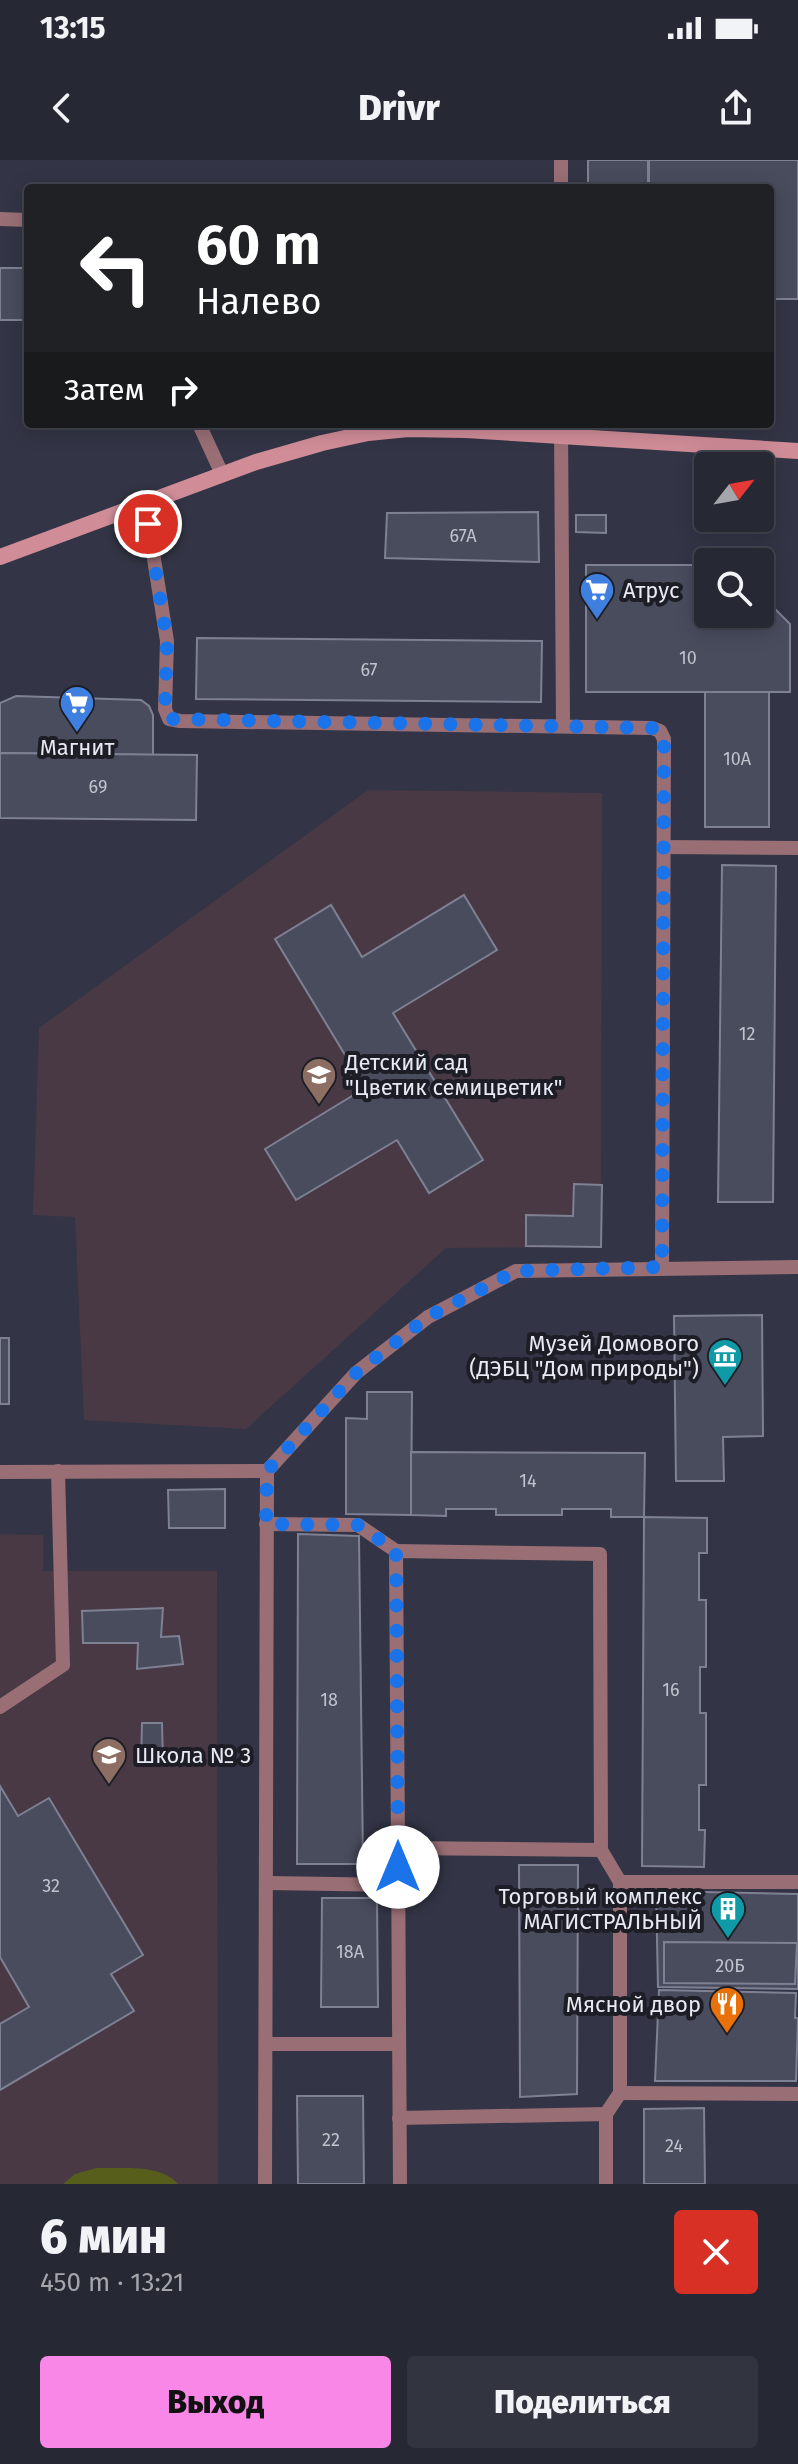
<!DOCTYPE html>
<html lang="ru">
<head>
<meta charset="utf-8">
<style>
	:root { --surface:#262834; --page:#323440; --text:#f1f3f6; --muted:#a4a6ac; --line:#42444f; --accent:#f987e8 }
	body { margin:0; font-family:"Fira Sans",sans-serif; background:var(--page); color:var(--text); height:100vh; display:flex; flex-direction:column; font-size:30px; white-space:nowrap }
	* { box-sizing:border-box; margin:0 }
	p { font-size:26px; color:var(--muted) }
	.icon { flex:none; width:44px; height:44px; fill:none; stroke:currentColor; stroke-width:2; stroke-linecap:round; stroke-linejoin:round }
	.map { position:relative; height:2024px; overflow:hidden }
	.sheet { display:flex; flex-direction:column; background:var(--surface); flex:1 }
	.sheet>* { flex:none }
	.banner { position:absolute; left:24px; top:24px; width:750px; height:244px; border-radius:8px; box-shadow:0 4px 20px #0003,0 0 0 2px var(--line); background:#202124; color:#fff; overflow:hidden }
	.needle { width:52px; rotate:59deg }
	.fabs { position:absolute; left:694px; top:292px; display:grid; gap:16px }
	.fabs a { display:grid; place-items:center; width:80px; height:80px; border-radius:8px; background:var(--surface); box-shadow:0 4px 20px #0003,0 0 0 2px var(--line); font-size:40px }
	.pin { position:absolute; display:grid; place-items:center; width:68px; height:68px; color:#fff; margin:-34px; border:4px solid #fff; border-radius:50%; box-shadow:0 2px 8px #0007 }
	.me { position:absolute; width:88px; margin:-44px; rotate:0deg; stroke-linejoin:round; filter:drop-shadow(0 0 6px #0008) }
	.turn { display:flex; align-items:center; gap:28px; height:168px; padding:0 40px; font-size:36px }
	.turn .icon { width:104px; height:104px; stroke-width:2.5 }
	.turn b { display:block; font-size:56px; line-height:68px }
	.then { display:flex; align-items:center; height:76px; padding:0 40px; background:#0003; gap:16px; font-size:30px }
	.round { display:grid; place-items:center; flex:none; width:84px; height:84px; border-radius:8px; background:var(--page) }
	.head { display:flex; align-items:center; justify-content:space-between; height:136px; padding:0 40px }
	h1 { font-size:48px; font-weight:800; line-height:60px }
	.action { display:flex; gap:16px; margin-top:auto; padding:16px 40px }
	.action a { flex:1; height:92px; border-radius:8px; background:var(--accent); color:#111; font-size:32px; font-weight:800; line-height:92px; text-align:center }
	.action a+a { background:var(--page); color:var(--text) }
	.status { display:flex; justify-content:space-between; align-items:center; height:56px; padding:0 40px; background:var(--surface); direction:ltr }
	.status svg { height:22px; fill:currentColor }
	header { display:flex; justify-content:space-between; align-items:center; height:104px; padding:0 40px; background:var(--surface); font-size:36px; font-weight:800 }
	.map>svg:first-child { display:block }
	.education { fill:#483945 }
	.green { fill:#575d1a }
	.building { fill:#494c5d; stroke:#7e8094; stroke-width:2 }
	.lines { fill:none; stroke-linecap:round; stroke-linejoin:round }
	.lane { stroke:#996f75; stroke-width:14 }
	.secondary { stroke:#d08d98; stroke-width:16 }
	.route { stroke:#1a73e8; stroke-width:14; stroke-dasharray:0 25.2 }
	.labels { text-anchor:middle; stroke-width:8; stroke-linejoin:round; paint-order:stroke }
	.number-label { font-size:18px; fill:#c0c2ce }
	.poi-label { font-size:22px; fill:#e7e9f3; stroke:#1c1d25; text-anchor:start }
</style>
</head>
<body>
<div class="status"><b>13:15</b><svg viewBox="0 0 49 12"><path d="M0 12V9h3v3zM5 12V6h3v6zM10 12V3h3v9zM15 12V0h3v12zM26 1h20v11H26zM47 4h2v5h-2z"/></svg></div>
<header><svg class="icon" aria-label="back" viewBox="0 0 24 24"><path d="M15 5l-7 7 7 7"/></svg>Drivr<svg class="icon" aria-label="share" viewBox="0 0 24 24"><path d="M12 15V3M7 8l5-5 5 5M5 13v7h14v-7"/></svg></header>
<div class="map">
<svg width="798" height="2024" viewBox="0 0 798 2024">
	<rect width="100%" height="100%" fill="#333546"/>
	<g class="education">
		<polygon points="368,630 602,633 601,1087 446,1088 246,1269 84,1260 75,1057 33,1055 39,868"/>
		<polygon points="0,1374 43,1375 43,1411 217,1411 218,2024 0,2024"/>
	</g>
	<path class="green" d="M96,2008c25,1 64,-5 82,16h-115l12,-10z"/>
	<g class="building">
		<rect x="588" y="0" width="60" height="28"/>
		<polygon points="649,0 798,0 798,139 770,139 770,28 649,28"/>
		<rect x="0" y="108" width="28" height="52"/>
		<polygon points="538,352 539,402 385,398 387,353"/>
		<polygon points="576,355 606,355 606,373 576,372"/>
		<polygon points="586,405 702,405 708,412 708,454 760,454 760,445 771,445 790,464 790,532 586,532"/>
		<polygon points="197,478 542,481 541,542 196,539"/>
		<rect x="705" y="532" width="64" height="135"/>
		<polygon points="16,536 141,540 149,546 153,555 153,595 0,593 0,543"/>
		<polygon points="0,593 197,595 196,660 0,658"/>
		<polygon points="722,705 776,706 773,1042 718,1042"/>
		<polygon points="464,735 497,790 393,853 483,1000 429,1033 397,980 296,1040 265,989 365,928 275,779 331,745 362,797"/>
		<polygon points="574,1024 602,1025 601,1087 526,1086 526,1055 573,1056"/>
		<polygon points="762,1155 763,1276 723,1277 724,1321 676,1321 674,1156"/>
		<rect x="0" y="1178" width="9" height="66"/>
		<polygon points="367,1232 412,1232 411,1355 346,1354 346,1258 367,1259"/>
		<polygon points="411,1292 645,1293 644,1357 611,1357 611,1349 562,1349 562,1355 496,1355 496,1349 446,1349 446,1356 411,1355"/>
		<polygon points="225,1329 225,1368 169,1368 168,1330"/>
		<polygon points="644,1357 707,1358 707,1393 699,1393 699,1440 706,1440 706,1507 700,1507 700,1553 706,1553 706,1625 699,1625 699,1670 705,1670 704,1707 642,1706"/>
		<polygon points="298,1374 359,1376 363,1704 297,1704"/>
		<polygon points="163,1448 161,1477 179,1476 183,1504 137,1509 138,1483 83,1483 82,1451"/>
		<polygon points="142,1563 162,1563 163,1603 141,1603"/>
		<polygon points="0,1626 18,1656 49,1638 143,1795 111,1814 134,1851 0,1930 0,1864 29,1847 0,1797"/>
		<polygon points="519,1705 578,1705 577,1934 520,1937"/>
		<polygon points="656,1731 798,1734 798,1829 658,1827"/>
		<polygon points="322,1738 377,1738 378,1847 321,1847"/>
		<polygon points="664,1782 797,1783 795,1824 664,1823"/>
		<polygon points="659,1830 796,1833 795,1858 798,1858 796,1921 655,1921"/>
		<polygon points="297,1936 363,1936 364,2024 298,2024"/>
		<polygon points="704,1948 705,2024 644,2024 644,1949"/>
	</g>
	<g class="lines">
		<g class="lane">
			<polyline points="561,0 561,28"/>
			<polyline points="0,59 28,60"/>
			<polyline points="199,264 222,314"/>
			<polyline points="561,264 563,565"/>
			<polyline points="145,342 167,481 165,549 169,559 180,561 652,568 660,571 664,579 662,1107"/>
			<polyline points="664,687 798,688"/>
			<polyline points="0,1312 267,1311"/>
			<polyline points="266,1364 358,1365 396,1391"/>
			<polyline points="0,1547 63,1505 58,1311"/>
			<polyline points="398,1688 396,1391 600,1394 601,1690"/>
			<polyline points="620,1722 798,1722"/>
			<polyline points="267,1723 399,1725"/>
			<polyline points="266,1884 399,1884"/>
			<polyline points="620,1933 798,1934"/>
			<polyline points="399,1958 606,1954"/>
			<polyline points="265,2024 267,1311 356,1213 428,1157 516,1111 798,1107"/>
			<polyline points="400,2024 398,1688 601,1690 620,1722 620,1933 606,1954 606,2024"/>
		</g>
		<polyline class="secondary" points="0,397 256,302 322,283 368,273 408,269 466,270 798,291"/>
	</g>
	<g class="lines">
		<polyline class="route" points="148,364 167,481 165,549 169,559 652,568 660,571 664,579 662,1107 516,1111 428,1157 356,1213 267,1311 266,1364 358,1365 396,1391 398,1707"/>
	</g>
	<defs>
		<symbol id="supermarket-pin" viewBox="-11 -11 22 30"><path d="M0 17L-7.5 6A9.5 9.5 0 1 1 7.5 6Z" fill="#3f7fe0" stroke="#1c1d25"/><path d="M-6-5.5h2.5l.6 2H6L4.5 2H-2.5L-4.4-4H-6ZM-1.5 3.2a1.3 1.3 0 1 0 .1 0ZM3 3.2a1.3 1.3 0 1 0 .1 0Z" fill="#fff"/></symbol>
		<symbol id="school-pin" viewBox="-11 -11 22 30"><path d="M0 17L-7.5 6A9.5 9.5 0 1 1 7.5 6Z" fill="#8d6e63" stroke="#1c1d25"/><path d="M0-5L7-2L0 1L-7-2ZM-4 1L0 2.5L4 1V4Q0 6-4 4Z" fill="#fff"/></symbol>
		<symbol id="museum-pin" viewBox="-11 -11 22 30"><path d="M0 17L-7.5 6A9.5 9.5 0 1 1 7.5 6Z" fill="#0f9aa8" stroke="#1c1d25"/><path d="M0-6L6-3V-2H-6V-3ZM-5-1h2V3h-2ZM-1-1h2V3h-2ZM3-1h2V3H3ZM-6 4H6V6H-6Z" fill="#fff"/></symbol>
		<symbol id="building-pin" viewBox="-11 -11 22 30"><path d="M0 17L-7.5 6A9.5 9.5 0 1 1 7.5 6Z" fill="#0f9aa8" stroke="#1c1d25"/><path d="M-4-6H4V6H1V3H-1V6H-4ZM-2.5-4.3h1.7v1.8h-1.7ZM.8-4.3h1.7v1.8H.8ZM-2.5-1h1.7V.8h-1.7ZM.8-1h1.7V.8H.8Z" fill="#fff"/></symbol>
		<symbol id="restaurant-pin" viewBox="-11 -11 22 30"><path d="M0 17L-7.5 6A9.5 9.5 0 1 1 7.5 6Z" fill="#e8710a" stroke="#1c1d25"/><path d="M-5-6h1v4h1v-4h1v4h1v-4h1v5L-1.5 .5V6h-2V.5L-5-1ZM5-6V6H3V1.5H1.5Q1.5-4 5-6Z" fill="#fff"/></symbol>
	</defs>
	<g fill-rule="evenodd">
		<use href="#supermarket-pin" x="577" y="410" width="40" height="54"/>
		<use href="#supermarket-pin" x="57" y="523" width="40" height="54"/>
		<use href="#school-pin" x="299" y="895" width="40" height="54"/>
		<use href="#museum-pin" x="705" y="1176" width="40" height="54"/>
		<use href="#school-pin" x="89" y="1575" width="40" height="54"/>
		<use href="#building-pin" x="708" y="1729" width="40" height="54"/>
		<use href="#restaurant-pin" x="707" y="1824" width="40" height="54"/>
	</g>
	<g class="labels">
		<g class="number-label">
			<text x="463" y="382">67А</text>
			<text x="688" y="504">10</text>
			<text x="369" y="516">67</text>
			<text x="737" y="605">10А</text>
			<text x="98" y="633">69</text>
			<text x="747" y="880">12</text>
			<text x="528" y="1327">14</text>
			<text x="671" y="1536">16</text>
			<text x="329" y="1546">18</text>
			<text x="51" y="1732">32</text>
			<text x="350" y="1798">18А</text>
			<text x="730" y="1812">20Б</text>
			<text x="331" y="1986">22</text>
			<text x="674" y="1992">24</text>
		</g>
		<g class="poi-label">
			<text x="623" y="438">Атрус</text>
			<text x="77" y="595" text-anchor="middle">Магнит</text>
			<text x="345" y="910">Детский сад<tspan x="345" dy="25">"Цветик семицветик"</tspan></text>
			<text x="699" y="1191" text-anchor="end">Музей Домового<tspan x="699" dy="25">(ДЭБЦ "Дом природы")</tspan></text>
			<text x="135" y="1603">Школа № 3</text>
			<text x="702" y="1744" text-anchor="end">Торговый комплекс<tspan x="702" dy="25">МАГИСТРАЛЬНЫЙ</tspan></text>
			<text x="701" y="1852" text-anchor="end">Мясной двор</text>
		</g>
	</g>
</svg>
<div class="fabs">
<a><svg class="needle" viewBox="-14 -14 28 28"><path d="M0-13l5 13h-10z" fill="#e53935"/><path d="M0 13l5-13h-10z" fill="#a4a6ac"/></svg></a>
<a><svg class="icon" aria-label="search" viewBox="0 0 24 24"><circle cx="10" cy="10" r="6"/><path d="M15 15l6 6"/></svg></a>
</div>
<div class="pin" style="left:148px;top:364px;background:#d93025"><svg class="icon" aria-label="arrive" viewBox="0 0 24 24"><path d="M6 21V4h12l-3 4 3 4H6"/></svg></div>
<svg class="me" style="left:398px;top:1707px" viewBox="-20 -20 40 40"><circle r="19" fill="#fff"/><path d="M0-13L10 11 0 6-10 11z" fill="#1a73e8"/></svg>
<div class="banner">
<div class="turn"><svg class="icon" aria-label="left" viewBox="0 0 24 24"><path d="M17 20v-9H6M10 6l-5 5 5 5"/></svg><div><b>60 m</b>Налево</div></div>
<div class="then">Затем<svg class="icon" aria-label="right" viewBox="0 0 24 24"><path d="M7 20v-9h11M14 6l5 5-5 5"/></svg></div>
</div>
</div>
<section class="sheet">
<div class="head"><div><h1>6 мин</h1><p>450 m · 13:21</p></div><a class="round" style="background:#d93025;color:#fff"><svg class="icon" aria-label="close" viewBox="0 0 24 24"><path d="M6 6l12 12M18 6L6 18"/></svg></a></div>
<div class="action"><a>Выход</a><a>Поделиться</a></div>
</section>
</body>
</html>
